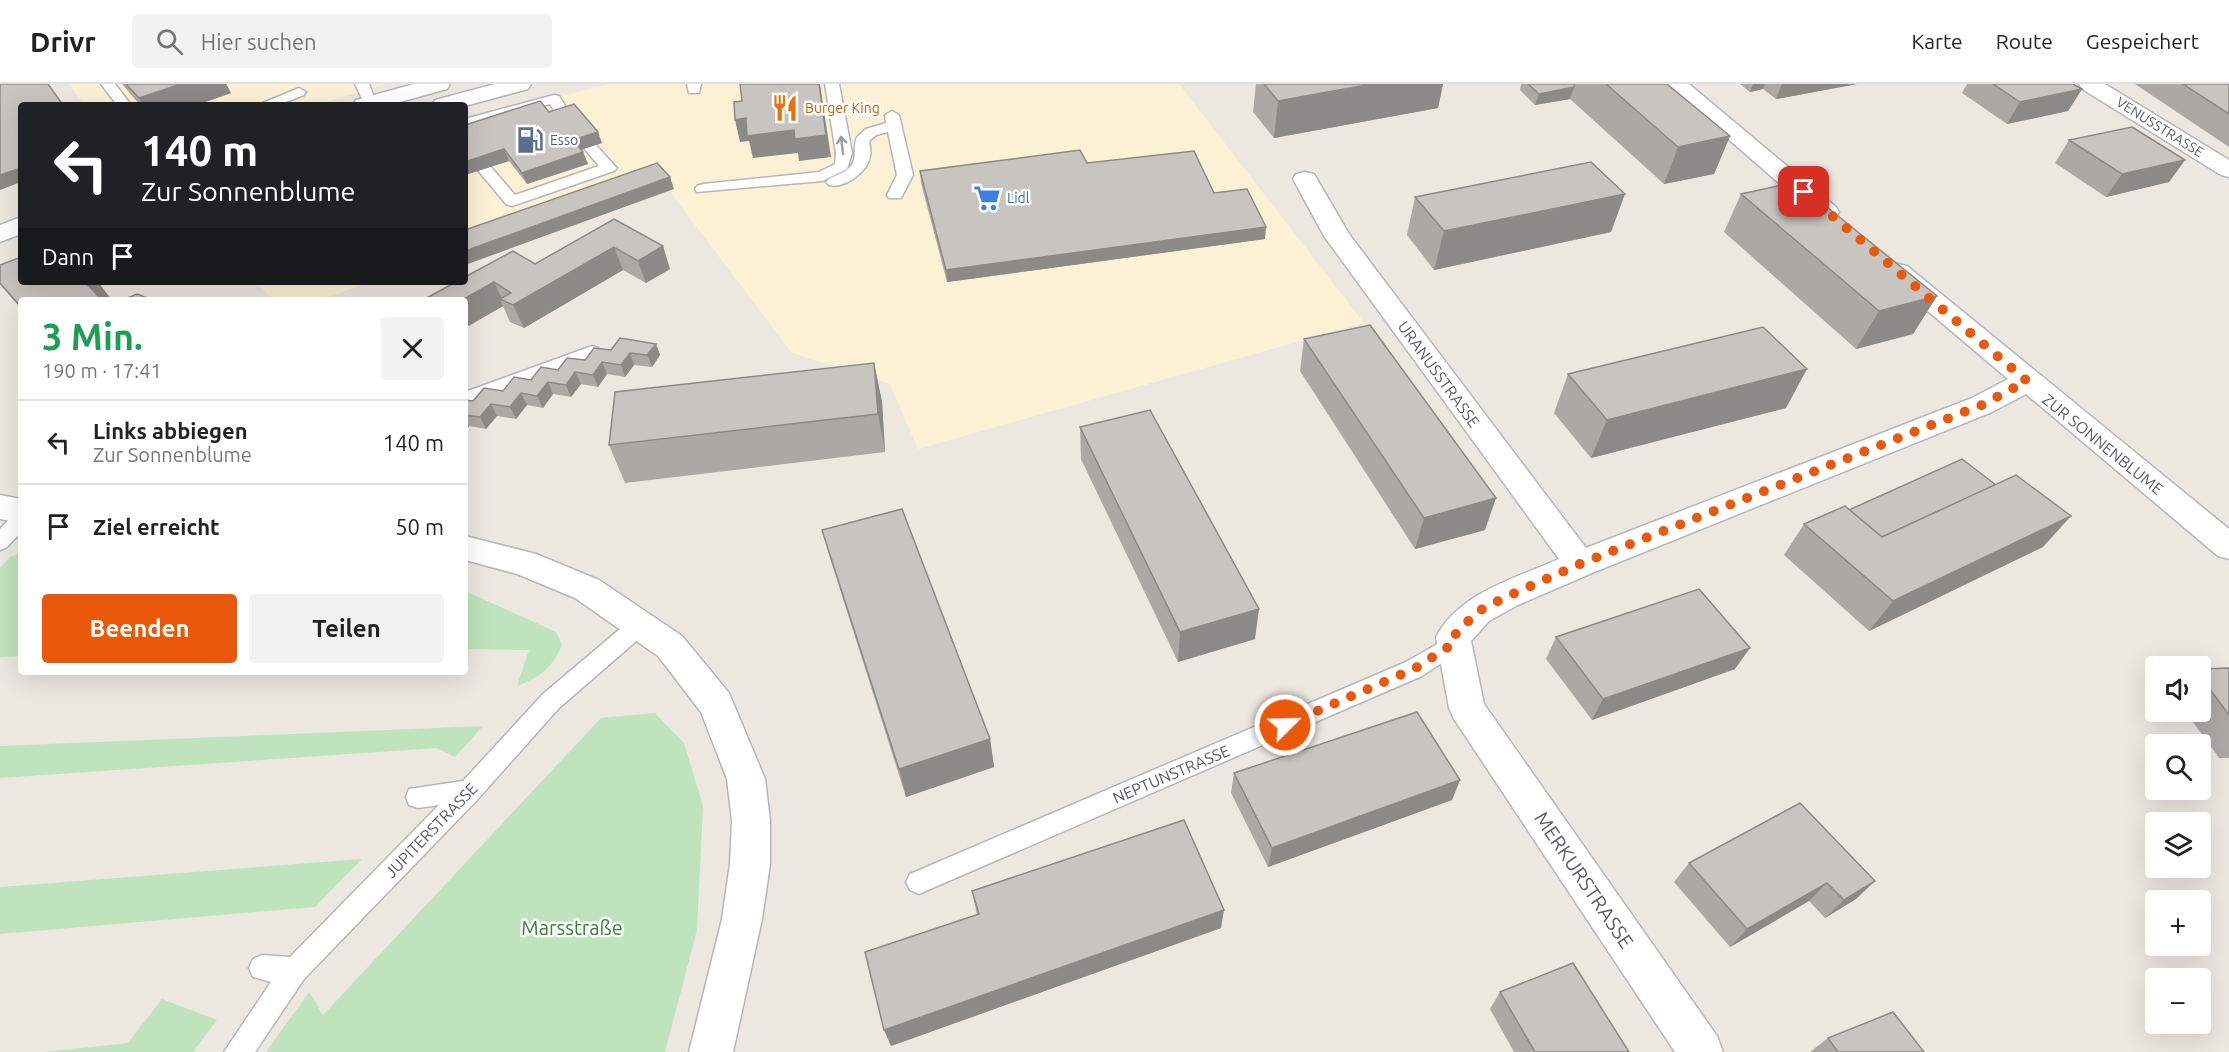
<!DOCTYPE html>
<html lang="de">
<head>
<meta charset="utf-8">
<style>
	:root { --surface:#fff; --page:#f2f2f2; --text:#222; --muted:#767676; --line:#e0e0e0; --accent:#ea580c }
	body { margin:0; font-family:Ubuntu,sans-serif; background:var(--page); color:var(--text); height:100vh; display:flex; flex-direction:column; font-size:22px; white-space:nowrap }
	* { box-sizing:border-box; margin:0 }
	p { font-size:20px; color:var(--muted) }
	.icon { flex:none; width:33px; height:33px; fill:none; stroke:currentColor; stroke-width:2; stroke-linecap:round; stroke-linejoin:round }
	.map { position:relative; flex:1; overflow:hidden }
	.side { position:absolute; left:18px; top:213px; width:450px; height:378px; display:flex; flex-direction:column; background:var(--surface); border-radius:6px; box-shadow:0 6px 24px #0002 }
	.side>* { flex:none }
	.guide { position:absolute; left:18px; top:18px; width:450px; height:183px; border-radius:6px; box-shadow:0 6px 24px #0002; background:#202124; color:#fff; overflow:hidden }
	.buttons { position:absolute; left:2145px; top:572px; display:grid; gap:12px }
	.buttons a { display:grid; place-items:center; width:66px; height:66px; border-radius:6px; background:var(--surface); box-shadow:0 6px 24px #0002; font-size:30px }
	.pin { position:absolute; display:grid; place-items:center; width:51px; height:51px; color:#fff; margin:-26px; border-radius:12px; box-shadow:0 3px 9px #0006 }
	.me { position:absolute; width:66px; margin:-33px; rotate:67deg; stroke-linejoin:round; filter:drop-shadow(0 0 4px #0008) }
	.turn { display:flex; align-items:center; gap:21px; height:126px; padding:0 24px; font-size:27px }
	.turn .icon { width:78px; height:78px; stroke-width:2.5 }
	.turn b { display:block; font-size:42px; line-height:51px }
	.then { display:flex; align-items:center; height:57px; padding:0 24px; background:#0003; gap:12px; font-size:22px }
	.round { display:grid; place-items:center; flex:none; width:63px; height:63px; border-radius:6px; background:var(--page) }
	.overview { display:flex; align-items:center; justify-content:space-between; height:102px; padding:0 24px }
	h1 { font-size:36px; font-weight:700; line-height:45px; color:#1e9e55 }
	.primary-button { display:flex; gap:12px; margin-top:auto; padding:12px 24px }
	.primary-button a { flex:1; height:69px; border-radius:6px; background:var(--accent); color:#fff; font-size:24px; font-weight:700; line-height:69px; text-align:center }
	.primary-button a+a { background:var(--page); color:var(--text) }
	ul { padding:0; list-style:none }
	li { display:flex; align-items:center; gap:18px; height:84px; padding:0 24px; border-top:2px solid var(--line) }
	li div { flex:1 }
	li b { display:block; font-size:22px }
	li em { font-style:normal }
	header { display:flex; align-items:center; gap:36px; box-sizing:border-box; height:84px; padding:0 30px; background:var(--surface); border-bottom:2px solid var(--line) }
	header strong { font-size:28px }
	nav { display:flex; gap:33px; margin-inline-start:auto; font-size:21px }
	.search { width:420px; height:54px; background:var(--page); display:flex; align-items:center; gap:15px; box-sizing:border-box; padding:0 21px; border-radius:6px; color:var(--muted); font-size:22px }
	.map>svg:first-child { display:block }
	.commercial { fill:#fcf1d4 }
	.green { fill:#bfe3bd }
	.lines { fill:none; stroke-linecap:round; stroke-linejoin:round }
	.service-casing { stroke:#b3b7bb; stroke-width:3 }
	.minor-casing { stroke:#b3b7bb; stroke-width:3 }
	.secondary-casing { stroke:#b2b6bb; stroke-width:3 }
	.service { fill:#fff; fill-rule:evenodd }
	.minor { fill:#fff; fill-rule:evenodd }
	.secondary { fill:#fff; fill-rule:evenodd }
	.wall { fill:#aca9a5 }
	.shaded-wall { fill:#8c8a86 }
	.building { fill:#c8c5c0; stroke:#8c8a86; stroke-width:1.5 }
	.oneway { stroke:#9b9ea0 }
	.route { stroke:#ea580c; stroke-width:10; stroke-dasharray:0 18 }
	.labels { text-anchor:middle; stroke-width:5; stroke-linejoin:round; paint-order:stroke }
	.far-food-label { font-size:14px; fill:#c56008; stroke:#fff; text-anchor:start }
	.far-street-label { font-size:14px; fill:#595d61; stroke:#fff }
	.far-service-label { font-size:14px; fill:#4e5e75; stroke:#fff; text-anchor:start }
	.far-shop-label { font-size:14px; fill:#366cbe; stroke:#fff; text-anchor:start }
	.street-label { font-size:16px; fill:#595d61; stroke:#fff }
	.near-street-label { font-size:20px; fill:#595d61; stroke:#fff }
	.near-park-label { font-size:20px; fill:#388237; stroke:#fff }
</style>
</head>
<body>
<header>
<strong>Drivr</strong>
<div class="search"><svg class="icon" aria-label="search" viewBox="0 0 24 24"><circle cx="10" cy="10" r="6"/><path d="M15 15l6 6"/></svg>Hier suchen</div>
<nav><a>Karte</a><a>Route</a><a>Gespeichert</a></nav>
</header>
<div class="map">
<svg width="2229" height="968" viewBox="0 0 2229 968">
	<rect width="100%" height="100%" fill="#ece8e0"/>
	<g class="commercial">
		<polygon points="70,0 387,0 315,21 84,21"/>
		<polygon points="609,0 1179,0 1364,239 918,365 890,300 792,269 658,92 465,163 465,37"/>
		<polygon points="256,198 370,198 321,216 274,216"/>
	</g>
	<g class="green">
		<polygon points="21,469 21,572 0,573 0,484 10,473"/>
		<path d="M465,507l91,41 6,12c-8,23 -23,34 -45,42l12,-36 -64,-1z"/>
		<polygon points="655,629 684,659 703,722 697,846 665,968 266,968 309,908 323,931 601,634"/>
		<polygon points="483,642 455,673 437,664 0,694 0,662"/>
		<polygon points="362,775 315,823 0,850 0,803"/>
		<polygon points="162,915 217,936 193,968 44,968 128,959"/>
	</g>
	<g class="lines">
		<defs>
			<g id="service">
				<polygon points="101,0 115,0 131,21 117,21"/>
				<polygon points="355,0 369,0 377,21 365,21"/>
				<polygon points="687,0 701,0 699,9 689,9"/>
				<polygon points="825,0 839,0 852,69 847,85 822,97 697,108 695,105 697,102 703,100 819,88 835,80 836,69"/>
				<polygon points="299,4 306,8 304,11 278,21 258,21"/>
				<polygon points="554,11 559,12 573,35 571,38 561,38 550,20 465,41 465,35"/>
				<path d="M892,27l7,4 14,60 -12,23h-12l-2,-3 10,-20 -9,-43 -12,3 -7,6c1,5 2,11 1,15 -2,16 -26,33 -41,29l-3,-3c6,-7 15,-7 22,-13 11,-9 4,-21 9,-32l9,-8 20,-6 -1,-8z"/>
				<polygon points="590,59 595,60 614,81 617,84 614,87 512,122 506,120 477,85 480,82 490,82 515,111 599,82 583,63"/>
				<polygon points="592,262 598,264 601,268 598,272 465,321 465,308"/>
				<polygon points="21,427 21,448 7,463 0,466 0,445 14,430"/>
				<polygon points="641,531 649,534 652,540 649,546 559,624 478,715 304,895 255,968 224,968 271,898 253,893 249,884 253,875 262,871 290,873 439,721 418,724 409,721 406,713 409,705 463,697 543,610 633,534"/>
				<polygon points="1453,551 1461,554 1464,560 1461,566 1422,592 928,806 919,810 910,806 906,798 910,790 1406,578"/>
			</g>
			<g id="minor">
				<polygon points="1665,0 1689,0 1836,123 1839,128 1836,133 1827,135 1818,133"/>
				<polygon points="2079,0 2105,0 2229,76 2229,93 2221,91 2082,5"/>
				<path d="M1305,88l9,2 35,60 237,314 386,-150 36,-19 -119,-101 -4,-6 4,-6 9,-2 9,2 322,263v30l-11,-3 -192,-162 -34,18 -400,161 -74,32 -29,16 -18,20 13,63 233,332 6,16h-48l-221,-333 -5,-11 -13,-71c23,-44 80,-59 123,-78l-235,-323 -31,-57 3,-5z"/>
				<polygon points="0,411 21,415 21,439 0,435"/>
				<polygon points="465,452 536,470 599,496 682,552 729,609 765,695 770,737 770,780 762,835 733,968 689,968 722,835 730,780 732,737 727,695 701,628 658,572 575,514 517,490 465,476"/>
			</g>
			<g id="secondary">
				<polygon points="414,0 450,0 447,5 389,21 353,21 356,16"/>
				<polygon points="495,0 531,0 528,5 465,22 432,21 435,16"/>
				<polygon points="21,133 21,150 0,158 0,141"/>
			</g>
		</defs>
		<use href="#service" class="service-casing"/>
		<use href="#minor" class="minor-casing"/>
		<use href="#secondary" class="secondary-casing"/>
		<use href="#service" class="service"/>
		<use href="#minor" class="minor"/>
		<use href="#secondary" class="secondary"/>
	</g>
	<g class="wall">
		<polygon points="122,0 226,0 231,9 197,21 140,21"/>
		<polygon points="1256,0 1443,0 1438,24 1274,54 1253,28"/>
		<polygon points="1521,0 1667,0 1730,52 1714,90 1664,100 1570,15 1535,21 1520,6"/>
		<polygon points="1740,0 1857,0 1776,15 1763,5 1750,8"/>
		<polygon points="1967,0 2073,0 2082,5 2068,27 2007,40 1962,9"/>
		<polygon points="2135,0 2229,0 2229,63"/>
		<polygon points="549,28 602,59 581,66 588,80 527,100 509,77 465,91"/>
		<polygon points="2069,56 2185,76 2169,98 2106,113 2055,79"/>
		<polygon points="1087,79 1265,155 947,198 921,99 920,87"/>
		<polygon points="1741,110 1937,212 1913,250 1856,265 1724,148"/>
		<polygon points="1415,113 1611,148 1434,186 1407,151"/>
		<polygon points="614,135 670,185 646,199 623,186 524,244 510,238 503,222 465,244 423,216 535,180"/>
		<polygon points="0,181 112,216 21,216 21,225 0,200"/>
		<polygon points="1304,255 1485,446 1415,465 1300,287"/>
		<polygon points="656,260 660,271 652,283 634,281 625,293 607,290 598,303 581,300 571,313 553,310 543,324 527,321 516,335 497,332 486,345 469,342 465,348 465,316 473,317 611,266"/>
		<polygon points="874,279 882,318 885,368 625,399 609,361"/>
		<polygon points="1568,290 1786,324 1591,374 1554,329"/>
		<polygon points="1080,343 1255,555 1178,578 1081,375"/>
		<polygon points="1849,426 2043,463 1869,547 1784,471 1804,440"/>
		<polygon points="822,446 990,655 994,683 906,713 831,477"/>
		<polygon points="1556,553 1735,585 1592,636 1546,575"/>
		<polygon points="2229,584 2229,674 2219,674 2185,627 2200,627 2200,585"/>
		<polygon points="1234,689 1460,696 1452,716 1268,783 1231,709"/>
		<polygon points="1800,719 1856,815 1825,834 1809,817 1730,863 1674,798 1689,779"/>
		<polygon points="972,807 1221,844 891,962 977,831"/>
		<polygon points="1500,908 1629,968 1514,968 1490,925"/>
		<polygon points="1828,954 1924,968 1810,968"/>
	</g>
	<g class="shaded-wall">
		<polygon points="181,0 226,0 231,9 197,21 143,21 139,14"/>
		<polygon points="819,0 820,0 821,7 831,73 799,77 798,69 753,74 749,57 740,58 735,36 746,34 794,46"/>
		<polygon points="1372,0 1443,0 1438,24 1274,54 1278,17"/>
		<polygon points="1753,0 1765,0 1763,5 1750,8"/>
		<polygon points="1782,0 1857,0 1776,15"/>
		<polygon points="1574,3 1570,15 1535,21 1539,10"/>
		<polygon points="2082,5 2068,27 2007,40 2020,18"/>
		<polygon points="598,48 602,59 577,67 573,56"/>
		<polygon points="1730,52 1714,90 1664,100 1678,63"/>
		<polygon points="504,65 509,77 465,91 465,78"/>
		<polygon points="583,68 588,80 527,100 522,89"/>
		<polygon points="2185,76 2169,98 2106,113 2122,90"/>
		<polygon points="21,84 21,98 0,106 0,91"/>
		<polygon points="670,93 674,105 465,181 465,167"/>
		<polygon points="1625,110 1611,148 1434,186 1444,147"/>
		<polygon points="1266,143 1265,155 947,198 946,186"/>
		<polygon points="663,162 670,185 646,199 638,177"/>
		<polygon points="614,163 623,186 524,244 513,221"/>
		<polygon points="81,198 98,198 112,216 95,216"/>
		<polygon points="494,198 503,217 500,215 503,222 465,244 465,216 462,216"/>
		<polygon points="1937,212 1913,250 1856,265 1879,227"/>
		<polygon points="656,260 660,271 652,283 647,271"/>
		<polygon points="630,269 634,281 625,293 621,281"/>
		<polygon points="602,278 607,290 598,303 593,291"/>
		<polygon points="874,279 882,318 885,368 878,330"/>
		<polygon points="1807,285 1786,324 1591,374 1607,336"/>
		<polygon points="575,288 581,300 571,313 566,301"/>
		<polygon points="548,298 553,310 543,324 537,312"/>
		<polygon points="521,309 527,321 516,335 510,323"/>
		<polygon points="491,320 497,332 486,345 480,333"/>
		<polygon points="465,335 469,342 465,348"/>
		<polygon points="1496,414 1485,446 1415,465 1424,434"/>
		<polygon points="2071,432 2043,463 1869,547 1893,517"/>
		<polygon points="1259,525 1255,555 1178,578 1180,548"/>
		<polygon points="1750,564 1735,585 1592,636 1603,615"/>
		<polygon points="990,655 994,683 906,713 899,685"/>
		<polygon points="1460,696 1452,716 1268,783 1272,764"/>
		<polygon points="1875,797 1856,815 1825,834 1844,816"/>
		<polygon points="1827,799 1809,817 1730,863 1747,845"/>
		<polygon points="1224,826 1221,844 891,962 884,946"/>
	</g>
	<g class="building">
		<polygon points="0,0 48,0 63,21 21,21 21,84 0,91"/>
		<polygon points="126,0 181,0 139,14"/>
		<polygon points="740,0 819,0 826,51 795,55 794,46 747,52 746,34 735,36 734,18 742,17"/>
		<polygon points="1264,0 1372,0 1278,17"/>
		<polygon points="1528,0 1575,0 1574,3 1539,10"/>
		<polygon points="1606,0 1667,0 1730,52 1678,63"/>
		<polygon points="1993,0 2073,0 2082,5 2020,18"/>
		<polygon points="2183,0 2229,0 2229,30"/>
		<polygon points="540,17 549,28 574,20 598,48 573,56 583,68 522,89 504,65 465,78 465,41"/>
		<polygon points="2132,43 2185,76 2122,90 2069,56"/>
		<polygon points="1080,66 1087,79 1194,67 1214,109 1247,105 1266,143 946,186 920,87"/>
		<polygon points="1591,78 1625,110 1444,147 1415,113"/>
		<polygon points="657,79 670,93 465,167 465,146"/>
		<polygon points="1796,98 1937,212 1879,227 1741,110"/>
		<polygon points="614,135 663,162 638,177 614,163 513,221 500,215 511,209 494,198 462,216 423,216 456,198 465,198 465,193 513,167 535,180"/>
		<polygon points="21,173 21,198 85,198 102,216 21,216 21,223 0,199 0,181"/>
		<polygon points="137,210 150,215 149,216 123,216"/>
		<polygon points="1370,241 1496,414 1424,434 1304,255"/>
		<polygon points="1763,243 1807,285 1607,336 1568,290"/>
		<polygon points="620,254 656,260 647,271 630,269 621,281 602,278 593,291 575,288 566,301 548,298 537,312 521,309 510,323 491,320 480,333 465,331 465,316 473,317 484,304 503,307 514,293 531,296 541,283 558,286 567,274 585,276 594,264 611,266"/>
		<polygon points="874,279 878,330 609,361 615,308"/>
		<polygon points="1150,326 1259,525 1180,548 1080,343"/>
		<polygon points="1962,375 1996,401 1882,453 1849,426"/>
		<polygon points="2016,391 2071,432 1893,517 1804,440 1845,422 1882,453"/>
		<polygon points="902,425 990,655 899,685 822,446"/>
		<polygon points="1699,505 1750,564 1603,615 1556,553"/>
		<polygon points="2229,584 2229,631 2200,592 2200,585"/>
		<polygon points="1417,628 1460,696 1272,764 1234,689"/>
		<polygon points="1800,719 1875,797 1844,816 1827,799 1747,845 1689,779"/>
		<polygon points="1184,736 1224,826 884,946 865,868 979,830 972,807"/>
		<polygon points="1573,879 1629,968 1535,968 1500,908"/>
		<polygon points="1893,928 1924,968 1838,968 1828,954"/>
	</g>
	<defs><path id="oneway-shaft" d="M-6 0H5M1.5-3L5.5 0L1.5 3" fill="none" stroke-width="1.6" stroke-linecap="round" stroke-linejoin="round" transform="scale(1.5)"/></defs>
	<use class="oneway" href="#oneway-shaft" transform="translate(842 61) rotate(-97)"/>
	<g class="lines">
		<polyline class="route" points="1285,641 1414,585 1453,560 1453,553 1477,528 1506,513 1580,480 1982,321 2027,297 1804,108"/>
	</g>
	<defs>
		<symbol id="restaurant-bare" viewBox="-9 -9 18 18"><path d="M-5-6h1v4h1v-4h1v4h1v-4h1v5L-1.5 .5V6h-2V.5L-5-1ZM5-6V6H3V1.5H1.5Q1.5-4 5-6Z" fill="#e8710a" stroke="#fff" stroke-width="2.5" paint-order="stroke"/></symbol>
		<symbol id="fuel-bare" viewBox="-9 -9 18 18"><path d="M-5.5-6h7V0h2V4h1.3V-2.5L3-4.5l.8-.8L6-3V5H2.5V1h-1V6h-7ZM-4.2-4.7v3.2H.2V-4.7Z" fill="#5c6f8a" stroke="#fff" stroke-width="2.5" paint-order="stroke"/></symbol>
		<symbol id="supermarket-bare" viewBox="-9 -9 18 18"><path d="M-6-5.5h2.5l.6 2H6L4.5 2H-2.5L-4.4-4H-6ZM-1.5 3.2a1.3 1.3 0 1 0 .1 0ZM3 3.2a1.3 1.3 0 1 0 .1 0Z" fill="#3f7fe0" stroke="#fff" stroke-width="2.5" paint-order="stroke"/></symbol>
	</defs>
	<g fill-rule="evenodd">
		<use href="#restaurant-bare" x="766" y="5" width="38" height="38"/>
		<use href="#fuel-bare" x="511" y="37" width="38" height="38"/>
		<use href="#supermarket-bare" x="968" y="95" width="38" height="38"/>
	</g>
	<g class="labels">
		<g class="far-food-label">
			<text x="805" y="29">Burger King</text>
		</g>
		<g class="far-street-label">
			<text transform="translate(2160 43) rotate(32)" y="5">VENUSSTRASSE</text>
		</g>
		<g class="far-service-label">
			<text x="550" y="61">Esso</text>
		</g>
		<g class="far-shop-label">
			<text x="1007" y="119">Lidl</text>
		</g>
		<g class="street-label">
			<text transform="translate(1439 290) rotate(54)" y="6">URANUSSTRASSE</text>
			<text transform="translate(2103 360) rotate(39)" y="6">ZUR SONNENBLUME</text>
			<text transform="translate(1171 690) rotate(-23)" y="6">NEPTUNSTRASSE</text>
			<text transform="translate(431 746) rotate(-46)" y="6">JUPITERSTRASSE</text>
		</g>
		<g class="near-street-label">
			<text transform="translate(1584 796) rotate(56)" y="7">MERKURSTRASSE</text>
		</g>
		<g class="near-park-label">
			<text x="572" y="851">Marsstraße</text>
		</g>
	</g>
</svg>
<div class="buttons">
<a><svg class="icon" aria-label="sound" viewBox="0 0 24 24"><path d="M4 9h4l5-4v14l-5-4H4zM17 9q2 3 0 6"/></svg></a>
<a><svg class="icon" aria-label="search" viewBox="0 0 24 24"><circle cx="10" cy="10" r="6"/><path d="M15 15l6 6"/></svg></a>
<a><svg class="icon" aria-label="layers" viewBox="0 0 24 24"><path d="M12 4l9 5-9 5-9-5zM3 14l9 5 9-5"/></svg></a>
<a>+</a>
<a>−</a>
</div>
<div class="pin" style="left:1804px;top:108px;background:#d93025"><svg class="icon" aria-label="arrive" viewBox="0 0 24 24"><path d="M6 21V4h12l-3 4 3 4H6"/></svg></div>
<svg class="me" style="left:1285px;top:641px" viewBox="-20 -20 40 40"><circle r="17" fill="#ea580c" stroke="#fff" stroke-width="3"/><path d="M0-11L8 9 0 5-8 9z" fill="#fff"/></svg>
<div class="guide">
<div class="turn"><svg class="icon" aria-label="left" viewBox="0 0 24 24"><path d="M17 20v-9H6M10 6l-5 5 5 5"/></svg><div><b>140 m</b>Zur Sonnenblume</div></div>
<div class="then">Dann<svg class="icon" aria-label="arrive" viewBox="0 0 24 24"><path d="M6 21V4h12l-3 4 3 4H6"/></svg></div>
</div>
<section class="side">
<div class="overview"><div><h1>3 Min.</h1><p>190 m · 17:41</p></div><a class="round"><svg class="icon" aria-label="close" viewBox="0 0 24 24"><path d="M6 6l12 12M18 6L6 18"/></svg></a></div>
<ul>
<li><svg class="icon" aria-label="left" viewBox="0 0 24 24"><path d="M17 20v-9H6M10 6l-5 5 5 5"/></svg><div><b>Links abbiegen</b><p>Zur Sonnenblume</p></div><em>140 m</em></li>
<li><svg class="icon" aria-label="arrive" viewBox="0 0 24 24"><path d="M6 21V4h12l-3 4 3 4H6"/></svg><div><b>Ziel erreicht</b></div><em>50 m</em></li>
</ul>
<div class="primary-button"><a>Beenden</a><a>Teilen</a></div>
</section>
</div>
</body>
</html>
